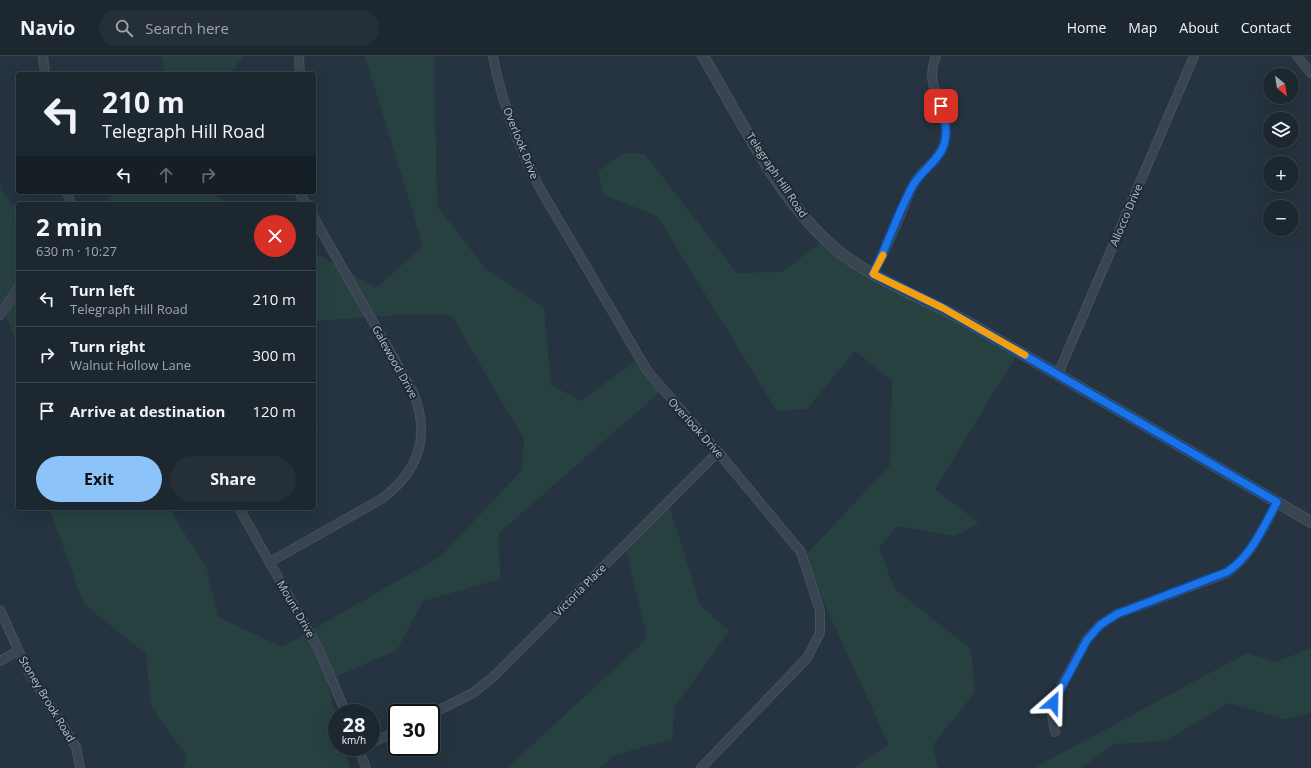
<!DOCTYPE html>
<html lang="en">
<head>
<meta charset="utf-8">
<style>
	:root { --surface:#1c2730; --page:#252f38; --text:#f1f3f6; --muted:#a0a5ab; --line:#3a444c; --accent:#8cc3f8 }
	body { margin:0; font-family:"Open Sans",sans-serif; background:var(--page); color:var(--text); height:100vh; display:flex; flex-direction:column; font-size:15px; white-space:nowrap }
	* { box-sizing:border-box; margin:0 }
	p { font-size:13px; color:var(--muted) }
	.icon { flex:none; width:22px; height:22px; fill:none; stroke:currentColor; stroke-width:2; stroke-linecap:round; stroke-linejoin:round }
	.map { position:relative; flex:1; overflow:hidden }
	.drawer { position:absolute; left:16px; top:146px; width:300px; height:308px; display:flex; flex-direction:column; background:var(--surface); border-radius:4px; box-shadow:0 4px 16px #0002,0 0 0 1px var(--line) }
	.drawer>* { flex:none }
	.top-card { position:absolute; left:16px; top:16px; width:300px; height:122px; border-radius:4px; box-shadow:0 4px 16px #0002,0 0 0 1px var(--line); background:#1c2730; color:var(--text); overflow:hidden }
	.needle { width:26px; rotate:150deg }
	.tools { position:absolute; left:1263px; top:12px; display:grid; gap:8px }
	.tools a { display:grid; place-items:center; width:36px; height:36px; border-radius:50%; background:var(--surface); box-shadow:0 4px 16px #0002,0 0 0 1px var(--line); font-size:20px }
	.speed { position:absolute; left:328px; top:648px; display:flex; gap:8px; font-size:20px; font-weight:700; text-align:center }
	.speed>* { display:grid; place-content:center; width:52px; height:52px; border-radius:50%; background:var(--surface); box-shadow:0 4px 16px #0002,0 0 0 1px var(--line); line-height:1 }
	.speed small { font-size:10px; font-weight:400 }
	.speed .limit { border:2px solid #111; border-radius:6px; background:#fff; color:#111 }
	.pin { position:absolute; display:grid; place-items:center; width:34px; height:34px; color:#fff; margin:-17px; border-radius:8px; box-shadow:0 2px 6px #0006 }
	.me { position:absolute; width:44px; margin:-22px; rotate:25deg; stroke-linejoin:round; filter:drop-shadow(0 0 3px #0008) }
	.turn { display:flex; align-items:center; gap:14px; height:84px; padding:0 20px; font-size:18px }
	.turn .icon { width:52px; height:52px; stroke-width:2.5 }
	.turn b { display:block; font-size:28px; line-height:34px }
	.lanes { display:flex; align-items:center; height:38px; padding:0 20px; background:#0003; justify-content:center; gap:20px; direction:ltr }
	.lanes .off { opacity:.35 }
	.round { display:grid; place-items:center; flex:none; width:42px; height:42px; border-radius:21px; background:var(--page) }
	.summary { display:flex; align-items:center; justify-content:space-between; height:68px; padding:0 20px }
	h1 { font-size:24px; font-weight:700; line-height:30px }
	.primary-button { display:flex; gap:8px; margin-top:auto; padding:8px 20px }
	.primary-button a { flex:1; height:46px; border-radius:24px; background:var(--accent); color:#111; font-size:16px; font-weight:700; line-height:46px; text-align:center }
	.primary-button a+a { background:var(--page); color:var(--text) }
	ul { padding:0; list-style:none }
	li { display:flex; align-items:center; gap:12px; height:56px; padding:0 20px; border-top:1px solid var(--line) }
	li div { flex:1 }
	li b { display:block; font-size:15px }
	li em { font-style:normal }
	header { display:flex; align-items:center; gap:24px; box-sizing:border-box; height:56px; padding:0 20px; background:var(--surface); border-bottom:1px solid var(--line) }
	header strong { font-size:19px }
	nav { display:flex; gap:22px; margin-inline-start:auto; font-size:14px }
	.search { width:280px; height:36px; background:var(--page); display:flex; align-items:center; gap:10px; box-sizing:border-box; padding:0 14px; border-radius:22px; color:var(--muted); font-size:15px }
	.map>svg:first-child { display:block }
	.green { fill:#274141 }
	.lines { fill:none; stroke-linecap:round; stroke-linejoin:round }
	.minor-casing { stroke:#45515c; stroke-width:10 }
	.tertiary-casing { stroke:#45515c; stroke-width:12 }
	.minor { stroke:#394550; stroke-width:8 }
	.tertiary { stroke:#394550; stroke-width:10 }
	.route-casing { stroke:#114b97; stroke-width:10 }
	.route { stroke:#1a73e8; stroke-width:7 }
	.slow { stroke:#f59e0b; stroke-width:7 }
	.labels { text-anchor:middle; stroke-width:4; stroke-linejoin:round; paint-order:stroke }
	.street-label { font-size:11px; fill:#b5c0ca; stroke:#1e2a35 }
</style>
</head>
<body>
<header>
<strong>Navio</strong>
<div class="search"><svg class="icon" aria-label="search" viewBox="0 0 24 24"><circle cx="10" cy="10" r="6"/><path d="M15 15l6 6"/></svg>Search here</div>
<nav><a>Home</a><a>Map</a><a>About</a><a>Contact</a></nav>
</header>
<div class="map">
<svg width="1311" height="712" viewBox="0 0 1311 712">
	<rect width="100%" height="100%" fill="#253440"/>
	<g class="green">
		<polygon points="161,0 244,0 229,18 161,18 164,12"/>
		<polygon points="365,0 434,0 437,150 486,213 544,252 551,329 581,345 638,303 660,336 499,477 500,523 423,545 397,594 327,625 337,664 337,691 344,691 350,712 183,712 187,700 151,651 146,598 84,548 49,452 169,452 207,513 218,561 282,591 441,500 522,414 524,383 451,259 399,259 314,265 314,196 376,232 423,190"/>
		<polygon points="622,97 645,98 737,217 783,216 823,184 1021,292 935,433 979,467 955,480 897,470 879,492 895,533 971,593 975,636 932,690 938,712 853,712 889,689 803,502 890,409 892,325 855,295 807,353 777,355 657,160 604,139 598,116"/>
		<polygon points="0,133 18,154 18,289 0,247"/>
		<polygon points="116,136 218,136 217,141 230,148 105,148"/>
		<polygon points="314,339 318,378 314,375"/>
		<polygon points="670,452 700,549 729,575 675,651 672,683 615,699 600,712 507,712 647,583 625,490"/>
		<polygon points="1311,592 1311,657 1284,663 1229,647 1165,685 1114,688 1081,712 1034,712 1247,597 1276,606"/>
	</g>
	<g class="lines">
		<defs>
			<g id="minor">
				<polyline points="43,0 45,18"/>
				<polyline points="299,0 300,18"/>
				<path d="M493,0c8,45 25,88 45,129l110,187 70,80 83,100 19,59v22l-13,25 -106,110"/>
				<polyline points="1297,0 1311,17"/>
				<polyline points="67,136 71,148"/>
				<polyline points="299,136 306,148"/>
				<path d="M873,218c10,-19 18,-38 27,-58 5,-12 9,-25 16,-36 10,-13 25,-22 29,-39 6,-33 -23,-52 -9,-85"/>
				<polyline points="0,259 18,232"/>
				<polyline points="1058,318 1194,0"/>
				<polyline points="239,452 319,594 346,657"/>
				<path d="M270,506l113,-64c36,-28 48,-62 30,-106l-99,-174"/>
				<polyline points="0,554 28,615 76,691 80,712"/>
				<polyline points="0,605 18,595"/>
				<polyline points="431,658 473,637 492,622 718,396"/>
				<path d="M1055,676l-3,-17 4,-19 31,-57 13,-14 17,-11 110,-41c24,-17 36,-45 50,-70"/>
				<polyline points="371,687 397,675"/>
				<polyline points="358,691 366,712"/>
			</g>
			<path id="tertiary" d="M703,0c37,62 72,137 125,186 40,37 95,55 143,82 113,65 226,132 340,198"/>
		</defs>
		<use href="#minor" class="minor-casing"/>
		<use href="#tertiary" class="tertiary-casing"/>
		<use href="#minor" class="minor"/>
		<use href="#tertiary" class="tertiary"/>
	</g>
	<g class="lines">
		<defs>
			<path id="route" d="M941,50c5,13 7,25 3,39 -6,17 -24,26 -32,42 -15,28 -25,59 -39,87l70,34 334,194c-14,26 -26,54 -50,70l-110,42 -17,11 -13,15 -34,63"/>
		</defs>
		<use href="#route" class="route-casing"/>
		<use href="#route" class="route"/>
		<polyline class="slow" points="883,199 873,218 943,252 1025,299"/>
	</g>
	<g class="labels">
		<g class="street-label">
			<text transform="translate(521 87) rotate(68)" y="4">Overlook Drive</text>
			<text transform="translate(777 119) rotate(56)" y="4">Telegraph Hill Road</text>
			<text transform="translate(1126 159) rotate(-67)" y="4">Allocco Drive</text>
			<text transform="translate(395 306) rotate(61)" y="4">Galewood Drive</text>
			<text transform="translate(696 372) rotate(48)" y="4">Overlook Drive</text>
			<text transform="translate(580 534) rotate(-45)" y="4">Victoria Place</text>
			<text transform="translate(296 553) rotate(60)" y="4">Mount Drive</text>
			<text transform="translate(47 643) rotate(59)" y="4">Stoney Brook Road</text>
		</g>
	</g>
</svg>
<div class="tools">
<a><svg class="needle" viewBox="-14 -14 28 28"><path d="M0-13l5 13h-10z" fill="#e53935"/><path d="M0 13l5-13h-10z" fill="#a0a5ab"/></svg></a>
<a><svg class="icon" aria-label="layers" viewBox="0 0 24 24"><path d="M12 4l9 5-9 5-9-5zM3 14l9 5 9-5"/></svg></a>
<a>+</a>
<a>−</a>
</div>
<div class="speed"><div>28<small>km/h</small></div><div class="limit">30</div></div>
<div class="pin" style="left:941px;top:50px;background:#d93025"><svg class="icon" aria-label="arrive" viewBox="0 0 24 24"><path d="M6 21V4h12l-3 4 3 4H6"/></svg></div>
<svg class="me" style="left:1053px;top:647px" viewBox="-20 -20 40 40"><path d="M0-17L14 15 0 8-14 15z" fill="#1a73e8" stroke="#fff" stroke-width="4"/></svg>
<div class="top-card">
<div class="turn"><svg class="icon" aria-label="left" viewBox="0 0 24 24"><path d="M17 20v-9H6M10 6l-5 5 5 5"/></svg><div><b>210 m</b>Telegraph Hill Road</div></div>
<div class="lanes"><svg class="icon" aria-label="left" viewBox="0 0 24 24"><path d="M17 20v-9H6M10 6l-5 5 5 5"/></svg><svg class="icon off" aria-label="ahead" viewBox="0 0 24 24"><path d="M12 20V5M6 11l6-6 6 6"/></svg><svg class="icon off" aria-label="right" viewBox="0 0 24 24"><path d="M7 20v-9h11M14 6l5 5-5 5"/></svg></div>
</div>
<section class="drawer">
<div class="summary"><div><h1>2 min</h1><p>630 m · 10:27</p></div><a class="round" style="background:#d93025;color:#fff"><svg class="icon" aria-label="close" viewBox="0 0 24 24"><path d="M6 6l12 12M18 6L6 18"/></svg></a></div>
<ul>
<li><svg class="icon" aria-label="left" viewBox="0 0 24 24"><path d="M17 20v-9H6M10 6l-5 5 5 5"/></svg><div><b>Turn left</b><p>Telegraph Hill Road</p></div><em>210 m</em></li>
<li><svg class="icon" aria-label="right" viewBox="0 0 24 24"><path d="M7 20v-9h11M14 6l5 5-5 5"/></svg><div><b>Turn right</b><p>Walnut Hollow Lane</p></div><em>300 m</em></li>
<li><svg class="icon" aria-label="arrive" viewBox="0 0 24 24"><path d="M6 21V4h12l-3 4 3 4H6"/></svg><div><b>Arrive at destination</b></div><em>120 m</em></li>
</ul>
<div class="primary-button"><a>Exit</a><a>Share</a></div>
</section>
</div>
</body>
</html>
